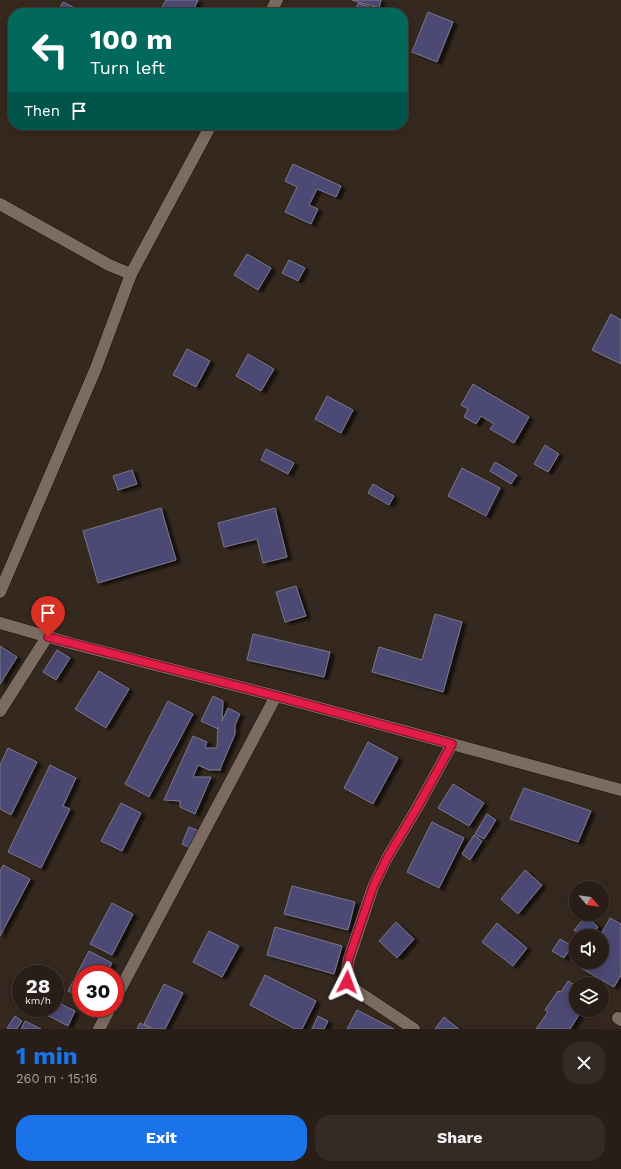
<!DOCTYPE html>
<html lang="en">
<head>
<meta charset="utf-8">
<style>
	:root { --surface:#281e17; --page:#342b24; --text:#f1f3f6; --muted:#a5a2a1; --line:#443c36; --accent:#1a73e8 }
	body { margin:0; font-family:"Work Sans",sans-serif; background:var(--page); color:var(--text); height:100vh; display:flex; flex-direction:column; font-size:15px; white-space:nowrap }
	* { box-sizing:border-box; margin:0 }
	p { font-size:13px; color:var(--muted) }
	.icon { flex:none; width:22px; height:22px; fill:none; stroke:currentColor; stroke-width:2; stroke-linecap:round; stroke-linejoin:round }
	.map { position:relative; height:1029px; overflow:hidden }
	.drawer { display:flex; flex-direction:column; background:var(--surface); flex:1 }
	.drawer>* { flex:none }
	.banner { position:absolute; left:8px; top:8px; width:400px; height:122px; border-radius:16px; box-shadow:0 2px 10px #0003,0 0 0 1px var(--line); background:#00695c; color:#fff; overflow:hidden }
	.needle { width:26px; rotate:119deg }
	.buttons { position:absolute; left:569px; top:881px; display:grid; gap:8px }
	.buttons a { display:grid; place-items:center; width:40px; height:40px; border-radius:50%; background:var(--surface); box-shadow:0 2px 10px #0003,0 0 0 1px var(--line); font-size:20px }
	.speed { position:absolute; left:12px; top:965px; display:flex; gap:8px; font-size:20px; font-weight:700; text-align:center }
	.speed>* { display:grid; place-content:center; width:52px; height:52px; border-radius:50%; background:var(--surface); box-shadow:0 2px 10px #0003,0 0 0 1px var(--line); line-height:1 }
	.speed small { font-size:10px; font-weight:400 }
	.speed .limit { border:6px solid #d22; background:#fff; color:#111 }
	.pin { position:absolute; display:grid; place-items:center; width:34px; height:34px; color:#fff; margin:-41px -17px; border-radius:50% 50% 50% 0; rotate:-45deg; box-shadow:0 0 4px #0007 }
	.pin .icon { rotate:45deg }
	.me { position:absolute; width:44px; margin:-22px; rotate:3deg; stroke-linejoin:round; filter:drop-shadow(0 0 3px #0008) }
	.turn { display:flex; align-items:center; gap:14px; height:84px; padding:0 16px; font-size:18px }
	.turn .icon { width:52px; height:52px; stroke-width:2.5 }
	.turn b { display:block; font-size:28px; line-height:34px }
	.then { display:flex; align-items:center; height:38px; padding:0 16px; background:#0003; gap:8px; font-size:15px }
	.round { display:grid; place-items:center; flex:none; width:42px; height:42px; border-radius:16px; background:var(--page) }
	.summary { display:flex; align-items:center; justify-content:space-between; height:68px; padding:0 16px }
	h1 { font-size:24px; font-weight:700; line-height:30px; color:var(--accent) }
	.action { display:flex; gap:8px; margin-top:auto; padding:8px 16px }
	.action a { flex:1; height:46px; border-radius:16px; background:var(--accent); color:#fff; font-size:16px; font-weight:700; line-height:46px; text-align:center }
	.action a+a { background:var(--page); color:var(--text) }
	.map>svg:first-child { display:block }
	.building { fill:#4d4874; stroke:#797889; filter:url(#shadow) }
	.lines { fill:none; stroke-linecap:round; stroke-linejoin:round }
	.minor-casing { stroke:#1c1009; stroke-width:13 }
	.minor { stroke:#7b6b61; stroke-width:12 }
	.route-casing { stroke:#92132f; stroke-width:10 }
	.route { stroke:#e11d48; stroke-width:7 }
</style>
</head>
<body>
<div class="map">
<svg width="621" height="1029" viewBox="0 0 621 1029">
	<defs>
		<filter id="shadow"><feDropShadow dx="4.5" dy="2.5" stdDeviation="1" flood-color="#0009"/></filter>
	</defs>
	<rect width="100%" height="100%" fill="#35281f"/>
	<g class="building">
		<polygon points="166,0 198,0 192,13 169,13 161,9"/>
		<polygon points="352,0 381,0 379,8"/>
		<polygon points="63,2 79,10 77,13 57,13"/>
		<polygon points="358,3 382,12 382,13 354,13"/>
		<polygon points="428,12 453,22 437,62 412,52"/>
		<polygon points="293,164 341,186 336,197 317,189 309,205 318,209 311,224 285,212 297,187 285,181"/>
		<polygon points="247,254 271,268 258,290 234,275"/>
		<polygon points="289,260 305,268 298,281 282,273"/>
		<polygon points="611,314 621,320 621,364 592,350"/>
		<polygon points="187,349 210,361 196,387 173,375"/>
		<polygon points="248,354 274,369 261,391 236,376"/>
		<polygon points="473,384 529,417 514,443 490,429 494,424 481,416 476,424 464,417 468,409 461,405"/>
		<polygon points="327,396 353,410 341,433 315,419"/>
		<polygon points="545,445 559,454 548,472 534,464"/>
		<polygon points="266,449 294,463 288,474 261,460"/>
		<polygon points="495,462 517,475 511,484 490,471"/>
		<polygon points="462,468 500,488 486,516 448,496"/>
		<polygon points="132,470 137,484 118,490 113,476"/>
		<polygon points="373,484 394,496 389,505 368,493"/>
		<polygon points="161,508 176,560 98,583 83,531"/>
		<polygon points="275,508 287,557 263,563 257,539 224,547 218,523"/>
		<polygon points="296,586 306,616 285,622 276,592"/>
		<polygon points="435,614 462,622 443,692 372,672 379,647 422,660"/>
		<polygon points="253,634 330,652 324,677 247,660"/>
		<polygon points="0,646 17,657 0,684"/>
		<polygon points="57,650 70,658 56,680 43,672"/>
		<polygon points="99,671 129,689 106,728 75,709"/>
		<polygon points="213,696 223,701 222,721 228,708 240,714 235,725 235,734 220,769 221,770 209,770 198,765 193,777 211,777 195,814 180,807 180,801 164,800 193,736 207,742 205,748 217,748 218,727 218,729 201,721"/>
		<polygon points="168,701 193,714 149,797 125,784"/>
		<polygon points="368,742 398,758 373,804 344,788"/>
		<polygon points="8,748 37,762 11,815 0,809 0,765"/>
		<polygon points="50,765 76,778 63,806 70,809 41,868 8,852"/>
		<polygon points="453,784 484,803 469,826 438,808"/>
		<polygon points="524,788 591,811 578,842 510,819"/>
		<polygon points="121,803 141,813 122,851 101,841"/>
		<polygon points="487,814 496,820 484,839 475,834"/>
		<polygon points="432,822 464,838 439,888 407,872"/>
		<polygon points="189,827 199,831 192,849 182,844"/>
		<polygon points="474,835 482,841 470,860 462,854"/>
		<polygon points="3,865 30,879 0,936 0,871"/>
		<polygon points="525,870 542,885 518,914 501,899"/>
		<polygon points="292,886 355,902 348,930 284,914"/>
		<polygon points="112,903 133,914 112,955 90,944"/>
		<polygon points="586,916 598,927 591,936 581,936 574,930"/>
		<polygon points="610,918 621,924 621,975 614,987 581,968 584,962 602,962 602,936 600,936"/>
		<polygon points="396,922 414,939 397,958 379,941"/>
		<polygon points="497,923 527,948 513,966 482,942"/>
		<polygon points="275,927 342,946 334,974 267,955"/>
		<polygon points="209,931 239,946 222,977 193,962"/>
		<polygon points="560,939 572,946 564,958 552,951"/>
		<polygon points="89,951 112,963 106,974 81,974 81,997 68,991"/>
		<polygon points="265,975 316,1001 302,1029 295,1029 250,1005"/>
		<polygon points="568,981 576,986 576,1010 582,1010 570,1029 536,1029 548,1012 545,1010 558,991 561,992"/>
		<polygon points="164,984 183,993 165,1029 154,1029 144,1024"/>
		<polygon points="55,1001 75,1011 68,1026 41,1012 43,1008 55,1008"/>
		<polygon points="357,1010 394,1029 347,1029"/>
		<polygon points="15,1016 22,1021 17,1029 9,1029 7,1028"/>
		<polygon points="318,1016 328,1021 324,1029 312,1029"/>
		<polygon points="444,1017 459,1029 435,1029"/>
		<polygon points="25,1021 41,1029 21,1029"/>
		<polygon points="140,1023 151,1029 137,1029"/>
	</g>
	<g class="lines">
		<defs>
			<g id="minor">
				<polyline points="270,13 277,0"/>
				<polyline points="0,204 109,265 131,274 211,125"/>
				<polyline points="0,592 96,368 131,274"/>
				<polyline points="0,623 70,643 276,696 621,790"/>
				<polyline points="0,711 47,637"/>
				<polyline points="115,999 276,696"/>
				<polyline points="618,1018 621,1020"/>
				<polyline points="99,1029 110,1008"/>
				<polyline points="414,1029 357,991 347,981 347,972 349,959 373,887 387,858 417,808 452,744"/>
			</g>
		</defs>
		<use href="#minor" class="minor-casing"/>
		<use href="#minor" class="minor"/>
	</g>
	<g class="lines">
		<defs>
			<polyline id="route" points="48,637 276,696 452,744 417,808 387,858 373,887 349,958 347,972 347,982"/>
		</defs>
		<use href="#route" class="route-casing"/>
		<use href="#route" class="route"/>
	</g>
</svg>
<div class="buttons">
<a><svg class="needle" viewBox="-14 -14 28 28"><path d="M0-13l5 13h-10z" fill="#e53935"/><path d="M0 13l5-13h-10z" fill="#a5a2a1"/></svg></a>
<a><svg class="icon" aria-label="sound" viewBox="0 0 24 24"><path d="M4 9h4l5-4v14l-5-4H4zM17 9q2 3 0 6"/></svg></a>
<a><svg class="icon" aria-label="layers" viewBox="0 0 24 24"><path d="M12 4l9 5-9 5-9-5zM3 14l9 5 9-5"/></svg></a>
</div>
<div class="speed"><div>28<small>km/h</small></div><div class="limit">30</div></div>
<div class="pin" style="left:48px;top:637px;background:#d93025"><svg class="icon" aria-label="arrive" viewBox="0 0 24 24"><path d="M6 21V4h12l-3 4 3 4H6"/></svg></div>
<svg class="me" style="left:347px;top:982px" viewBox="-20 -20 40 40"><path d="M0-17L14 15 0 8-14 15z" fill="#e11d48" stroke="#fff" stroke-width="4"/></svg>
<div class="banner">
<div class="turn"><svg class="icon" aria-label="left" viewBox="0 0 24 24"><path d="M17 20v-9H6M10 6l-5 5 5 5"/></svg><div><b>100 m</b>Turn left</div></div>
<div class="then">Then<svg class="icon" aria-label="arrive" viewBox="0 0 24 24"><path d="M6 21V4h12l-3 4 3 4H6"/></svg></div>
</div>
</div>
<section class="drawer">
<div class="summary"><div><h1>1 min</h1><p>260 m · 15:16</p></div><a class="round"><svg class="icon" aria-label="close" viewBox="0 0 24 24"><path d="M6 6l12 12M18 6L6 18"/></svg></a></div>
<div class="action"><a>Exit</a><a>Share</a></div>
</section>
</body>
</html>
